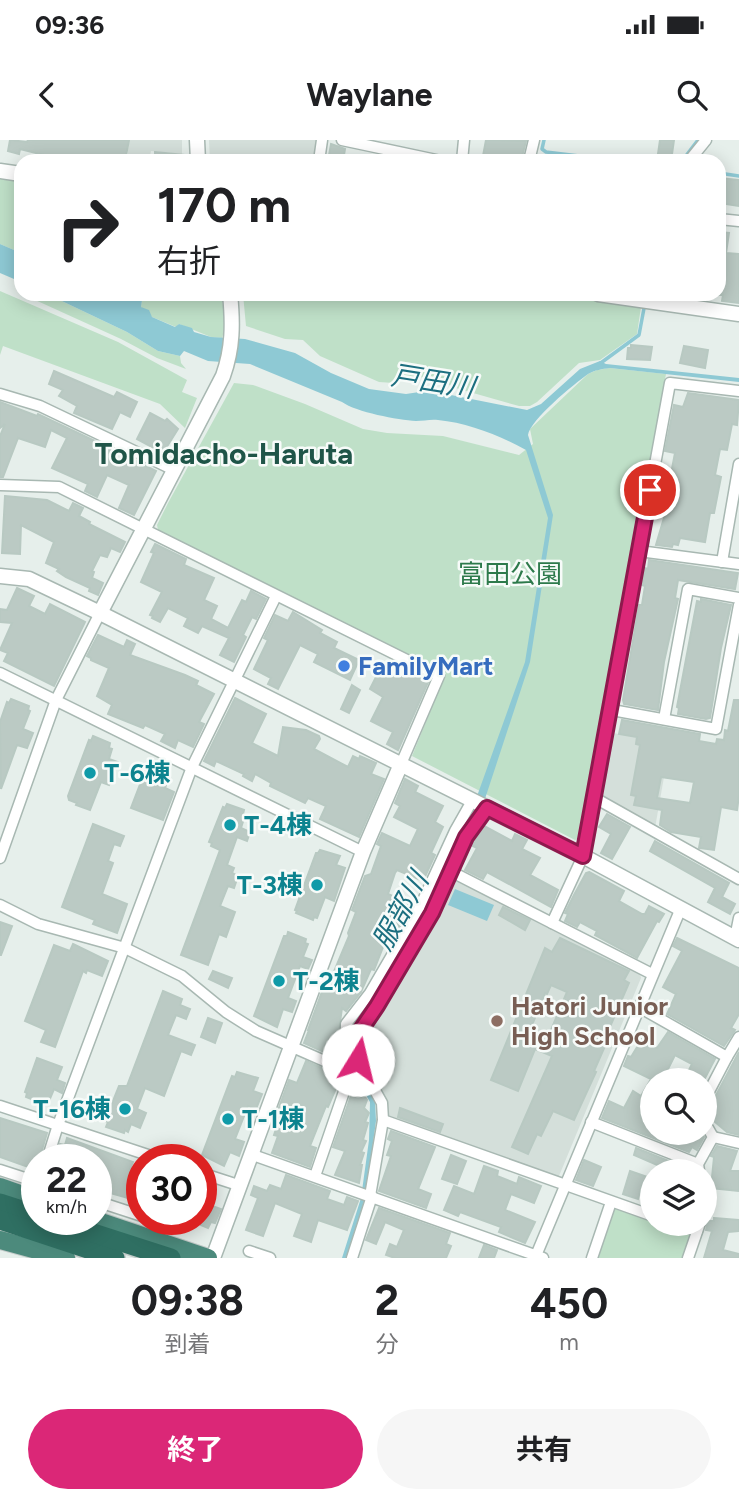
<!DOCTYPE html>
<html lang="ja">
<head>
<meta charset="utf-8">
<style>
	:root { --surface:#fff; --page:#f6f6f6; --text:#202124; --muted:#757577; --accent:#db2777 }
	body { margin:0; font-family:Figtree,"Noto Sans JP",sans-serif; background:var(--page); color:var(--text); height:100vh; display:flex; flex-direction:column; font-size:26px; white-space:nowrap }
	* { box-sizing:border-box; margin:0 }
	p { font-size:23px; color:var(--muted) }
	.icon { flex:none; width:38px; height:38px; fill:none; stroke:currentColor; stroke-width:2; stroke-linecap:round; stroke-linejoin:round }
	.map { position:relative; height:1118px; overflow:hidden }
	.details { display:flex; flex-direction:column; background:var(--surface); flex:1 }
	.details>* { flex:none }
	.guide { position:absolute; left:14px; top:14px; width:712px; height:147px; border-radius:21px; box-shadow:0 4px 18px #0003; background:#fff; color:var(--text); overflow:hidden }
	.controls { position:absolute; left:640px; top:928px; display:grid; gap:14px }
	.controls a { display:grid; place-items:center; width:77px; height:77px; border-radius:50%; background:var(--surface); box-shadow:0 4px 18px #0003; font-size:35px }
	.speed { position:absolute; left:21px; top:1004px; display:flex; gap:14px; font-size:35px; font-weight:700; text-align:center }
	.speed>* { display:grid; place-content:center; width:91px; height:91px; border-radius:50%; background:var(--surface); box-shadow:0 4px 18px #0003; line-height:1 }
	.speed small { font-size:18px; font-weight:400 }
	.speed .limit { border:10px solid #d22; background:#fff; color:#111 }
	.pin { position:absolute; display:grid; place-items:center; width:60px; height:60px; color:#fff; margin:-30px; border:4px solid #fff; border-radius:50%; box-shadow:0 2px 7px #0007 }
	.me { position:absolute; width:77px; margin:-38px; rotate:9deg; stroke-linejoin:round; filter:drop-shadow(0 0 5px #0008) }
	.turn { display:flex; align-items:center; gap:24px; height:147px; padding:0 28px; font-size:32px }
	.turn .icon { width:91px; height:91px; stroke-width:2.5 }
	.turn b { display:block; font-size:49px; line-height:60px }
	.eta { display:flex; justify-content:space-evenly; align-items:center; height:119px; text-align:center }
	.eta b { font-size:42px; font-weight:700; line-height:49px }
	.action { display:flex; gap:14px; margin-top:auto; padding:14px 28px }
	.action a { flex:1; height:80px; border-radius:42px; background:var(--accent); color:#fff; font-size:28px; font-weight:700; line-height:80px; text-align:center }
	.action a+a { background:var(--page); color:var(--text) }
	.status { display:flex; justify-content:space-between; align-items:center; height:49px; padding:0 35px; background:var(--surface); direction:ltr }
	.status svg { height:19px; fill:currentColor }
	header { display:flex; justify-content:space-between; align-items:center; height:91px; padding:0 28px; background:var(--surface); font-size:32px; font-weight:700 }
	.map>svg:first-child { display:block }
	.built { fill:#d4dfda }
	.green { fill:#bfe0c8 }
	.water { fill:#8ec9d4 }
	.lines { fill:none; stroke-linecap:round; stroke-linejoin:round }
	.stream { stroke:#8ec9d4; stroke-width:3.5 }
	.building { fill:#bbcac4; stroke:#b8c9c2; stroke-width:2; fill-rule:evenodd }
	.minor-casing { stroke:#a8b8b2; stroke-width:13 }
	.tertiary-casing { stroke:#a8b8b2; stroke-width:17 }
	.trunk-casing { stroke:#c2cac8; stroke-width:20 }
	.motorway-casing { stroke:#c2cac8; stroke-width:22 }
	.minor { stroke:#fff; stroke-width:10 }
	.tertiary { stroke:#fff; stroke-width:14 }
	.trunk { stroke:#4c8a7c; stroke-width:18 }
	.motorway { stroke:#2f6f62; stroke-width:19 }
	.route-casing { stroke:#8e194d; stroke-width:18 }
	.route { stroke:#db2777; stroke-width:12 }
	.shop-dot { fill:#3f7fe0; stroke:#f7fbf9; stroke-width:2.5 }
	.culture-dot { fill:#0f9aa8; stroke:#f7fbf9; stroke-width:2.5 }
	.education-dot { fill:#8d6e63; stroke:#f7fbf9; stroke-width:2.5 }
	.labels { text-anchor:middle; stroke-width:5; stroke-linejoin:round; paint-order:stroke }
	.park-label { font-size:26px; fill:#2d7a4b; stroke:#f7fbf9 }
	.shop-label { font-size:26px; font-weight:bold; fill:#366cbe; stroke:#f7fbf9; text-anchor:start }
	.culture-label { font-size:26px; font-weight:bold; fill:#0d838f; stroke:#f7fbf9; text-anchor:start }
	.education-label { font-size:26px; font-weight:bold; fill:#785e54; stroke:#f7fbf9; text-anchor:start }
	.water-label { font-size:28px; font-style:italic; fill:#1c6f80; stroke:#f7fbf9 }
	.quarter-label { font-size:30px; font-weight:bold; fill:#1f5548; stroke:#f7fbf9 }
</style>
</head>
<body>
<div class="status"><b>09:36</b><svg viewBox="0 0 49 12"><path d="M0 12V9h3v3zM5 12V6h3v6zM10 12V3h3v9zM15 12V0h3v12zM26 1h20v11H26zM47 4h2v5h-2z"/></svg></div>
<header><svg class="icon" aria-label="back" viewBox="0 0 24 24"><path d="M15 5l-7 7 7 7"/></svg>Waylane<svg class="icon" aria-label="search" viewBox="0 0 24 24"><circle cx="10" cy="10" r="6"/><path d="M15 15l6 6"/></svg></header>
<div class="map">
<svg width="739" height="1118" viewBox="0 0 739 1118">
	<rect width="100%" height="100%" fill="#e6efeb"/>
	<g class="built">
		<polygon points="129,0 182,0 182,14 151,11 149,21 127,21"/>
		<polygon points="209,0 316,0 313,21 210,21"/>
		<polygon points="613,593 670,603 655,688 604,660 602,654"/>
		<polygon points="455,739 640,834 641,838 559,1036 556,1037 388,975 387,964 369,935 360,914 362,893 451,740"/>
	</g>
	<g class="green">
		<polygon points="0,37 21,40 21,113 0,104"/>
		<polygon points="0,151 118,202 187,240 182,252 197,258 185,288 160,264 3,206 0,215"/>
		<polygon points="22,154 47,154 127,192 158,211 180,216 181,223 186,229 157,218 121,199"/>
		<polygon points="143,154 221,154 226,184 222,198 211,197 179,184 176,187 152,177 141,167"/>
		<polygon points="243,154 543,154 641,167 637,194 600,220 579,223 537,262 530,266 519,266 452,247 440,238 428,236 394,243 379,242 320,216 303,200 285,199 246,186"/>
		<polygon points="610,228 666,234 582,698 575,700 412,616 446,533 158,390 157,385 168,363 234,243 253,245 305,264 363,289 387,293 443,296 519,315 533,304 530,289 588,234 597,230"/>
		<polygon points="615,1069 653,1081 653,1083 690,1093 691,1096 684,1118 595,1118 612,1071"/>
	</g>
	<g class="water">
		<polygon points="0,104 21,113 21,142 0,133"/>
		<path d="M47,154h62l8,3 4,-2 10,1 12,-2 -2,13 8,3 3,7 23,10 4,-3 13,4 2,4 17,5 34,2 50,14 36,20 38,16 37,5 20,-3 15,2 86,17 14,-6 39,-35 20,-8 6,3 133,14v4l-129,-14c-8,1 -15,2 -22,6 -14,10 -58,46 -60,61l25,80 -23,147 -50,152 -51,97 -55,93 -19,26 -2,27 5,16 17,27 1,21 -9,66v14l-19,57h-6l19,-60 8,-58 1,-38 -14,-24 -8,-20 2,-29 23,-34 98,-182 54,-151 23,-144 -22,-68c-27,-15 -58,-27 -88,-30 -7,-1 -15,1 -22,1 -18,-1 -60,-9 -74,-19l-92,-38 -42,-3 -24,-10 -4,5 -22,-5 -31,-19z"/>
		<polygon points="455,749 494,765 487,781 448,765"/>
	</g>
	<g class="lines">
		<g class="stream">
			<polyline points="544,0 542,9 546,12 621,21"/>
			<polyline points="682,21 698,0"/>
			<polyline points="719,33 739,36"/>
			<polyline points="598,225 639,195 645,163"/>
		</g>
	</g>
	<g class="building">
		<polygon points="10,0 27,2 28,0 129,0 125,21 51,21 52,17 20,9 19,14 8,11"/>
		<polygon points="486,0 526,1 521,21 502,21 503,19 483,16"/>
		<polygon points="660,0 674,0 671,21 657,21"/>
		<polygon points="331,4 345,9 343,21 328,21"/>
		<polygon points="155,12 184,15 184,21 155,21"/>
		<polygon points="719,38 739,40 739,66 719,63"/>
		<polygon points="719,92 729,93 726,113 739,114 739,163 722,161 723,155 719,155"/>
		<polygon points="631,205 652,207 650,220 627,219 628,208 631,208"/>
		<polygon points="684,206 708,210 705,228 680,223"/>
		<polygon points="54,231 114,257 117,252 137,262 130,277 120,272 112,289 74,273 77,266 59,256 63,250 49,244"/>
		<polygon points="688,253 739,260 737,285 732,284 727,310 720,309 715,335 721,337 714,373 710,373 705,402 680,398 678,405 673,404 672,407 656,405 666,371 673,334 671,334 675,313 665,311 674,265 683,267"/>
		<polygon points="0,262 37,276 38,274 99,303 114,312 111,319 123,325 128,317 156,331 134,375 119,368 129,345 107,335 97,357 85,351 88,344 52,328 67,298 51,290 45,307 18,298 3,337 0,337 0,296 5,284 0,288"/>
		<polygon points="150,273 165,281 167,279 178,289 163,313 137,299"/>
		<polygon points="5,356 47,360 69,371 73,363 83,368 79,376 90,382 89,384 125,402 120,412 111,408 107,417 100,415 92,431 94,432 92,438 103,443 98,455 89,451 90,448 66,437 57,431 59,429 46,423 54,402 21,385 20,414 2,413"/>
		<polygon points="155,404 186,419 184,425 214,438 204,460 217,466 211,479 228,488 242,460 246,462 251,451 266,459 256,479 252,477 243,495 246,497 234,522 220,515 229,498 202,486 198,493 184,486 188,478 168,468 160,482 152,478 153,476 150,475 162,452 141,442 154,413 151,412"/>
		<polygon points="649,420 738,433 735,449 678,440 675,458 678,459 664,522 658,570 624,564 623,560 639,465 642,465 645,446 642,445 645,428 648,429"/>
		<polygon points="17,448 34,456 29,466 45,474 50,464 85,482 54,546 4,521 8,513 0,510 12,483 0,482 0,469 7,470"/>
		<polygon points="701,459 731,465 721,508 710,578 706,579 678,574 679,568 677,567 697,461 701,462"/>
		<polygon points="293,472 322,490 320,493 337,502 334,508 359,520 350,540 314,522 318,514 300,505 278,549 268,544 271,538 254,529 268,500 264,498 275,475 288,481"/>
		<polygon points="98,495 124,507 127,500 135,504 130,515 185,535 198,541 196,545 214,554 199,582 204,584 193,607 178,600 175,608 161,601 165,594 145,585 143,588 108,574 112,565 97,556 109,528 91,520 91,518 87,516"/>
		<polygon points="398,524 429,540 398,610 387,604 393,592 371,581 383,557 370,549 379,531 391,537"/>
		<polygon points="352,545 360,550 349,573 341,569"/>
		<polygon points="235,558 266,574 252,603 278,616 283,587 306,590 319,596 320,599 314,609 348,627 353,616 359,619 360,616 376,623 371,634 384,639 359,697 320,679 326,666 308,658 305,663 270,646 271,643 255,634 252,641 243,636 244,634 216,621 214,626 204,621"/>
		<polygon points="11,559 29,566 28,570 30,571 23,589 33,593 27,608 17,605 1,649 0,582 7,562 9,563"/>
		<path d="M734,560h5v96l-2,14 -16,-3 -7,43 -15,-2 2,-11 -30,-5 -11,-7 2,-15 -28,-5 2,-9 -5,-1 9,-50 -4,-1 1,-7 -18,-3 3,-14 78,14 -1,7 17,3 1,-5 7,1 1,-10 3,1zM661,637l33,5 -4,21 -33,-5z"/>
		<polygon points="93,596 110,603 109,608 112,609 109,619 118,622 109,645 101,642 90,670 76,665 77,663 69,660 68,656 89,600 91,601"/>
		<polygon points="150,625 168,632 166,636 169,637 165,648 174,652 163,680 131,668 146,629 148,630"/>
		<polygon points="405,639 418,646 415,652 443,666 435,682 443,687 431,713 435,715 423,741 397,730 395,733 388,754 409,763 408,765 411,766 393,799 387,797 374,830 371,829 361,852 346,871 342,868 335,917 304,903 309,890 308,890 323,849 329,851 336,835 333,834 349,796 348,793 356,772 352,770 365,736 371,734 381,706 377,704 382,693 410,706 418,689 394,677 400,666 395,663"/>
		<polygon points="227,664 244,670 243,674 245,675 241,688 250,692 247,701 237,697 227,725 234,728 232,733 238,736 234,748 228,746 220,766 235,772 226,797 219,794 208,825 181,815 220,710 211,706 212,703 209,702 223,667 225,668"/>
		<polygon points="607,674 630,687 612,719 601,713 611,694 599,687"/>
		<polygon points="93,684 124,696 120,706 114,704 108,721 113,723 102,754 127,764 117,793 93,784 95,780 62,767"/>
		<polygon points="484,686 512,701 515,694 527,700 522,709 540,718 530,735 558,750 551,767 487,732 483,739 465,730 477,708 471,705"/>
		<polygon points="655,701 729,743 722,757 735,764 730,774 708,762 715,748 650,711"/>
		<polygon points="320,710 340,716 336,725 345,728 334,761 325,757 317,778 314,777 313,780 296,773 297,771 295,770 316,713 318,713"/>
		<polygon points="589,732 624,751 619,761 642,774 645,774 649,766 664,774 659,782 657,781 637,818 595,795 597,791 580,782 577,787 565,781 568,774 565,773 574,755 586,733"/>
		<polygon points="503,767 530,780 525,790 499,775"/>
		<polygon points="0,782 12,786 1,815 0,815"/>
		<polygon points="288,792 306,799 305,803 308,804 303,817 312,820 308,829 300,826 288,858 296,861 292,872 283,869 277,887 254,876 284,796 287,796"/>
		<path d="M560,798l69,33 -5,9 5,3 -20,46 3,1 -18,41 2,1 -22,48 -21,-9 -12,25 -4,-2 -9,20 -16,-7 40,-91 -17,-7 -17,42 -27,-11 54,-132 7,4zM551,845l16,7 -21,50 -18,-7 17,-42 2,1z"/>
		<polygon points="677,798 739,828 739,874 731,888 735,890 724,906 667,874 676,854 663,847 682,811 673,806"/>
		<polygon points="73,804 108,821 102,836 87,830 86,833 83,831 55,907 41,902 46,890 25,881 54,805 70,811"/>
		<polygon points="213,831 232,838 228,848 209,839"/>
		<polygon points="163,851 182,859 180,865 190,869 186,879 176,875 168,895 195,905 191,915 181,911 164,956 145,948 137,969 146,973 140,988 131,984 128,992 125,990 124,993 106,987 108,982 105,981 119,946 127,946"/>
		<polygon points="208,878 222,883 215,903 201,897"/>
		<polygon points="668,892 715,919 704,940 684,940 692,924 675,915 666,933 677,940 653,940 653,964 648,972 653,974 653,992 660,992 679,1001 683,992 701,992 704,997 697,1010 692,1007 689,1012 602,978 609,961 624,968 633,951 641,956 651,939 624,926 628,916 631,917 642,899 657,908"/>
		<polygon points="739,912 739,995 727,992 708,976 716,963 713,961"/>
		<polygon points="37,918 62,927 57,940 65,943 62,953 54,949 49,961 43,964 26,957 27,953 25,952"/>
		<polygon points="306,921 339,936 340,939 328,967 326,966 310,1006 316,1008 310,1027 272,1013 278,996 274,995 281,974 277,973 289,940 297,943"/>
		<polygon points="237,932 258,938 253,951 262,954 256,969 248,966 235,999 244,1002 239,1016 230,1012 224,1026 202,1015 232,936 235,937"/>
		<polygon points="353,950 363,954 367,960 364,968 369,973 365,982 368,983 363,1000 366,1001 361,1012 364,1013 360,1025 362,1025 359,1043 335,1035 345,1011 333,1007"/>
		<polygon points="400,968 443,984 440,992 398,977"/>
		<polygon points="0,978 47,993 39,1020 37,1020 37,1030 0,1017"/>
		<polygon points="391,991 435,1007 418,1049 431,1054 426,1068 379,1051 391,1016 387,1015 392,1001 388,999"/>
		<polygon points="67,998 133,1022 130,1029 142,1033 142,1062 96,1049 96,1020 62,1020 56,1018 60,1004 65,1005"/>
		<polygon points="717,1006 737,1011 730,1031 739,1031 739,1051 711,1048 714,1017 711,1016"/>
		<polygon points="636,1008 691,1030 691,1031 671,1031 634,1015"/>
		<polygon points="451,1015 466,1021 457,1044 442,1039"/>
		<polygon points="584,1020 601,1027 593,1046 576,1040"/>
		<polygon points="484,1026 498,1031 497,1036 517,1044 519,1037 541,1046 534,1063 511,1054 505,1070 535,1082 525,1103 499,1092 501,1087 460,1072 458,1076 444,1070 454,1046 474,1054"/>
		<polygon points="630,1031 653,1039 653,1057 640,1051 638,1059 623,1054"/>
		<polygon points="286,1035 330,1051 327,1059 344,1065 347,1057 358,1061 347,1090 318,1080 311,1102 294,1096 302,1074 275,1063 263,1096 246,1090 258,1058 251,1055 254,1046 267,1051 270,1045 281,1049"/>
		<polygon points="201,1062 221,1069 215,1083 211,1082 208,1088 201,1085"/>
		<polygon points="379,1068 450,1093 446,1104 451,1106 446,1118 395,1118 386,1115 390,1104 397,1107 404,1090 385,1082 376,1104 366,1100"/>
		<polygon points="714,1078 739,1080 739,1091 728,1092 723,1110 739,1114 739,1118 704,1118 712,1091 706,1090 708,1081 714,1081"/>
		<polygon points="484,1105 497,1110 494,1118 479,1118"/>
	</g>
	<g class="lines">
		<defs>
			<g id="minor">
				<polyline points="342,0 441,21"/>
				<polyline points="319,21 322,0"/>
				<polyline points="462,21 464,0"/>
				<polyline points="529,21 534,0"/>
				<polyline points="689,21 706,0"/>
				<polyline points="719,79 739,81"/>
				<polyline points="0,254 40,266 174,330"/>
				<polyline points="0,345 59,347 439,536 401,624"/>
				<polyline points="639,411 739,424"/>
				<polyline points="722,422 739,324"/>
				<polyline points="0,533 363,712"/>
				<polyline points="612,570 716,589 739,465"/>
				<polyline points="664,579 688,449 739,458"/>
				<polyline points="595,658 739,739"/>
				<polyline points="0,718 56,560 100,473"/>
				<polyline points="452,732 652,834"/>
				<polyline points="0,765 38,784 125,808 182,836 226,872 256,891 345,930 348,940 315,1036"/>
				<polyline points="552,783 583,716 670,243 739,251"/>
				<polyline points="735,798 739,778"/>
				<polyline points="639,867 727,917 705,959"/>
				<polyline points="727,917 739,897"/>
				<polyline points="345,930 346,884 370,853 419,769 455,691 472,661"/>
				<polyline points="0,966 163,1020"/>
				<polyline points="383,980 653,1076"/>
				<polyline points="591,982 698,1024"/>
				<polyline points="713,997 739,1003"/>
				<polyline points="250,1014 543,1118"/>
				<polyline points="47,1020 58,985 192,627 276,456"/>
				<polyline points="0,1030 37,1042"/>
				<polyline points="699,1031 698,1024 713,997 705,983"/>
				<polyline points="201,1033 238,1045"/>
				<polyline points="370,1056 383,980 382,963 358,920 360,891 377,866 432,773 466,697 487,668"/>
				<polyline points="96,1061 142,1076"/>
				<polyline points="153,1080 175,1087"/>
				<polyline points="676,1083 697,1091"/>
				<polyline points="249,1111 270,1118"/>
				<polyline points="352,1118 372,1056"/>
				<polyline points="535,1118 681,768"/>
				<polyline points="592,1118 611,1062"/>
				<polyline points="688,1118 700,1083"/>
			</g>
			<g id="tertiary">
				<polyline points="197,0 198,21"/>
				<polyline points="0,31 21,34"/>
				<polyline points="598,154 739,174"/>
				<polyline points="0,436 29,439 100,473 583,716 739,800"/>
				<path d="M100,473l123,-237c10,-28 10,-53 7,-82"/>
				<polyline points="213,1118 363,712 401,624"/>
			</g>
			<g id="trunk">
				<polyline points="0,1047 37,1060"/>
				<polyline points="95,1080 208,1118"/>
				<polyline points="0,1100 66,1118"/>
			</g>
			<g id="motorway">
				<polyline points="0,1063 37,1075"/>
				<polyline points="0,1080 115,1118"/>
				<polyline points="53,1080 171,1118"/>
			</g>
		</defs>
		<use href="#minor" class="minor-casing"/>
		<use href="#tertiary" class="tertiary-casing"/>
		<use href="#trunk" class="trunk-casing"/>
		<use href="#motorway" class="motorway-casing"/>
		<use href="#minor" class="minor"/>
		<use href="#tertiary" class="tertiary"/>
		<use href="#trunk" class="trunk"/>
		<use href="#motorway" class="motorway"/>
	</g>
	<g class="lines">
		<defs>
			<polyline id="route" points="358,920 360,891 377,866 432,773 466,697 487,668 583,716 650,350"/>
		</defs>
		<use href="#route" class="route-casing"/>
		<use href="#route" class="route"/>
	</g>
	<circle class="shop-dot" cx="344" cy="526" r="7"/>
	<g class="culture-dot">
		<circle cx="90" cy="633" r="7"/>
		<circle cx="230" cy="685" r="7"/>
		<circle cx="317" cy="745" r="7"/>
		<circle cx="279" cy="841" r="7"/>
		<circle cx="125" cy="969" r="7"/>
		<circle cx="228" cy="979" r="7"/>
	</g>
	<circle class="education-dot" cx="497" cy="881" r="7"/>
	<g class="labels">
		<g class="park-label">
			<text x="510" y="443">富田公園</text>
		</g>
		<g class="shop-label">
			<text x="358" y="535">FamilyMart</text>
		</g>
		<g class="culture-label">
			<text x="104" y="642">T-6棟</text>
			<text x="244" y="694">T-4棟</text>
			<text x="303" y="754" text-anchor="end">T-3棟</text>
			<text x="293" y="850">T-2棟</text>
			<text x="111" y="978" text-anchor="end">T-16棟</text>
			<text x="242" y="988">T-1棟</text>
		</g>
		<g class="education-label">
			<text x="511" y="875">Hatori Junior<tspan x="511" dy="30">High School</tspan></text>
		</g>
		<g class="water-label">
			<text transform="translate(433 241) rotate(9)" y="10">戸田川</text>
			<text transform="translate(400 771) rotate(-61)" y="10">服部川</text>
		</g>
		<g class="quarter-label">
			<text x="224" y="324">Tomidacho-Haruta</text>
		</g>
	</g>
</svg>
<div class="controls">
<a><svg class="icon" aria-label="search" viewBox="0 0 24 24"><circle cx="10" cy="10" r="6"/><path d="M15 15l6 6"/></svg></a>
<a><svg class="icon" aria-label="layers" viewBox="0 0 24 24"><path d="M12 4l9 5-9 5-9-5zM3 14l9 5 9-5"/></svg></a>
</div>
<div class="speed"><div>22<small>km/h</small></div><div class="limit">30</div></div>
<div class="pin" style="left:650px;top:350px;background:#d93025"><svg class="icon" aria-label="arrive" viewBox="0 0 24 24"><path d="M6 21V4h12l-3 4 3 4H6"/></svg></div>
<svg class="me" style="left:358px;top:920px" viewBox="-20 -20 40 40"><circle r="19" fill="#fff"/><path d="M0-13L10 11 0 6-10 11z" fill="#db2777"/></svg>
<div class="guide">
<div class="turn"><svg class="icon" aria-label="right" viewBox="0 0 24 24"><path d="M7 20v-9h11M14 6l5 5-5 5"/></svg><div><b>170 m</b>右折</div></div>
</div>
</div>
<section class="details">
<div class="eta">
<div><b>09:38</b><p>到着</p></div>
<div><b>2</b><p>分</p></div>
<div><b>450</b><p>m</p></div>
</div>
<div class="action"><a>終了</a><a>共有</a></div>
</section>
</body>
</html>
